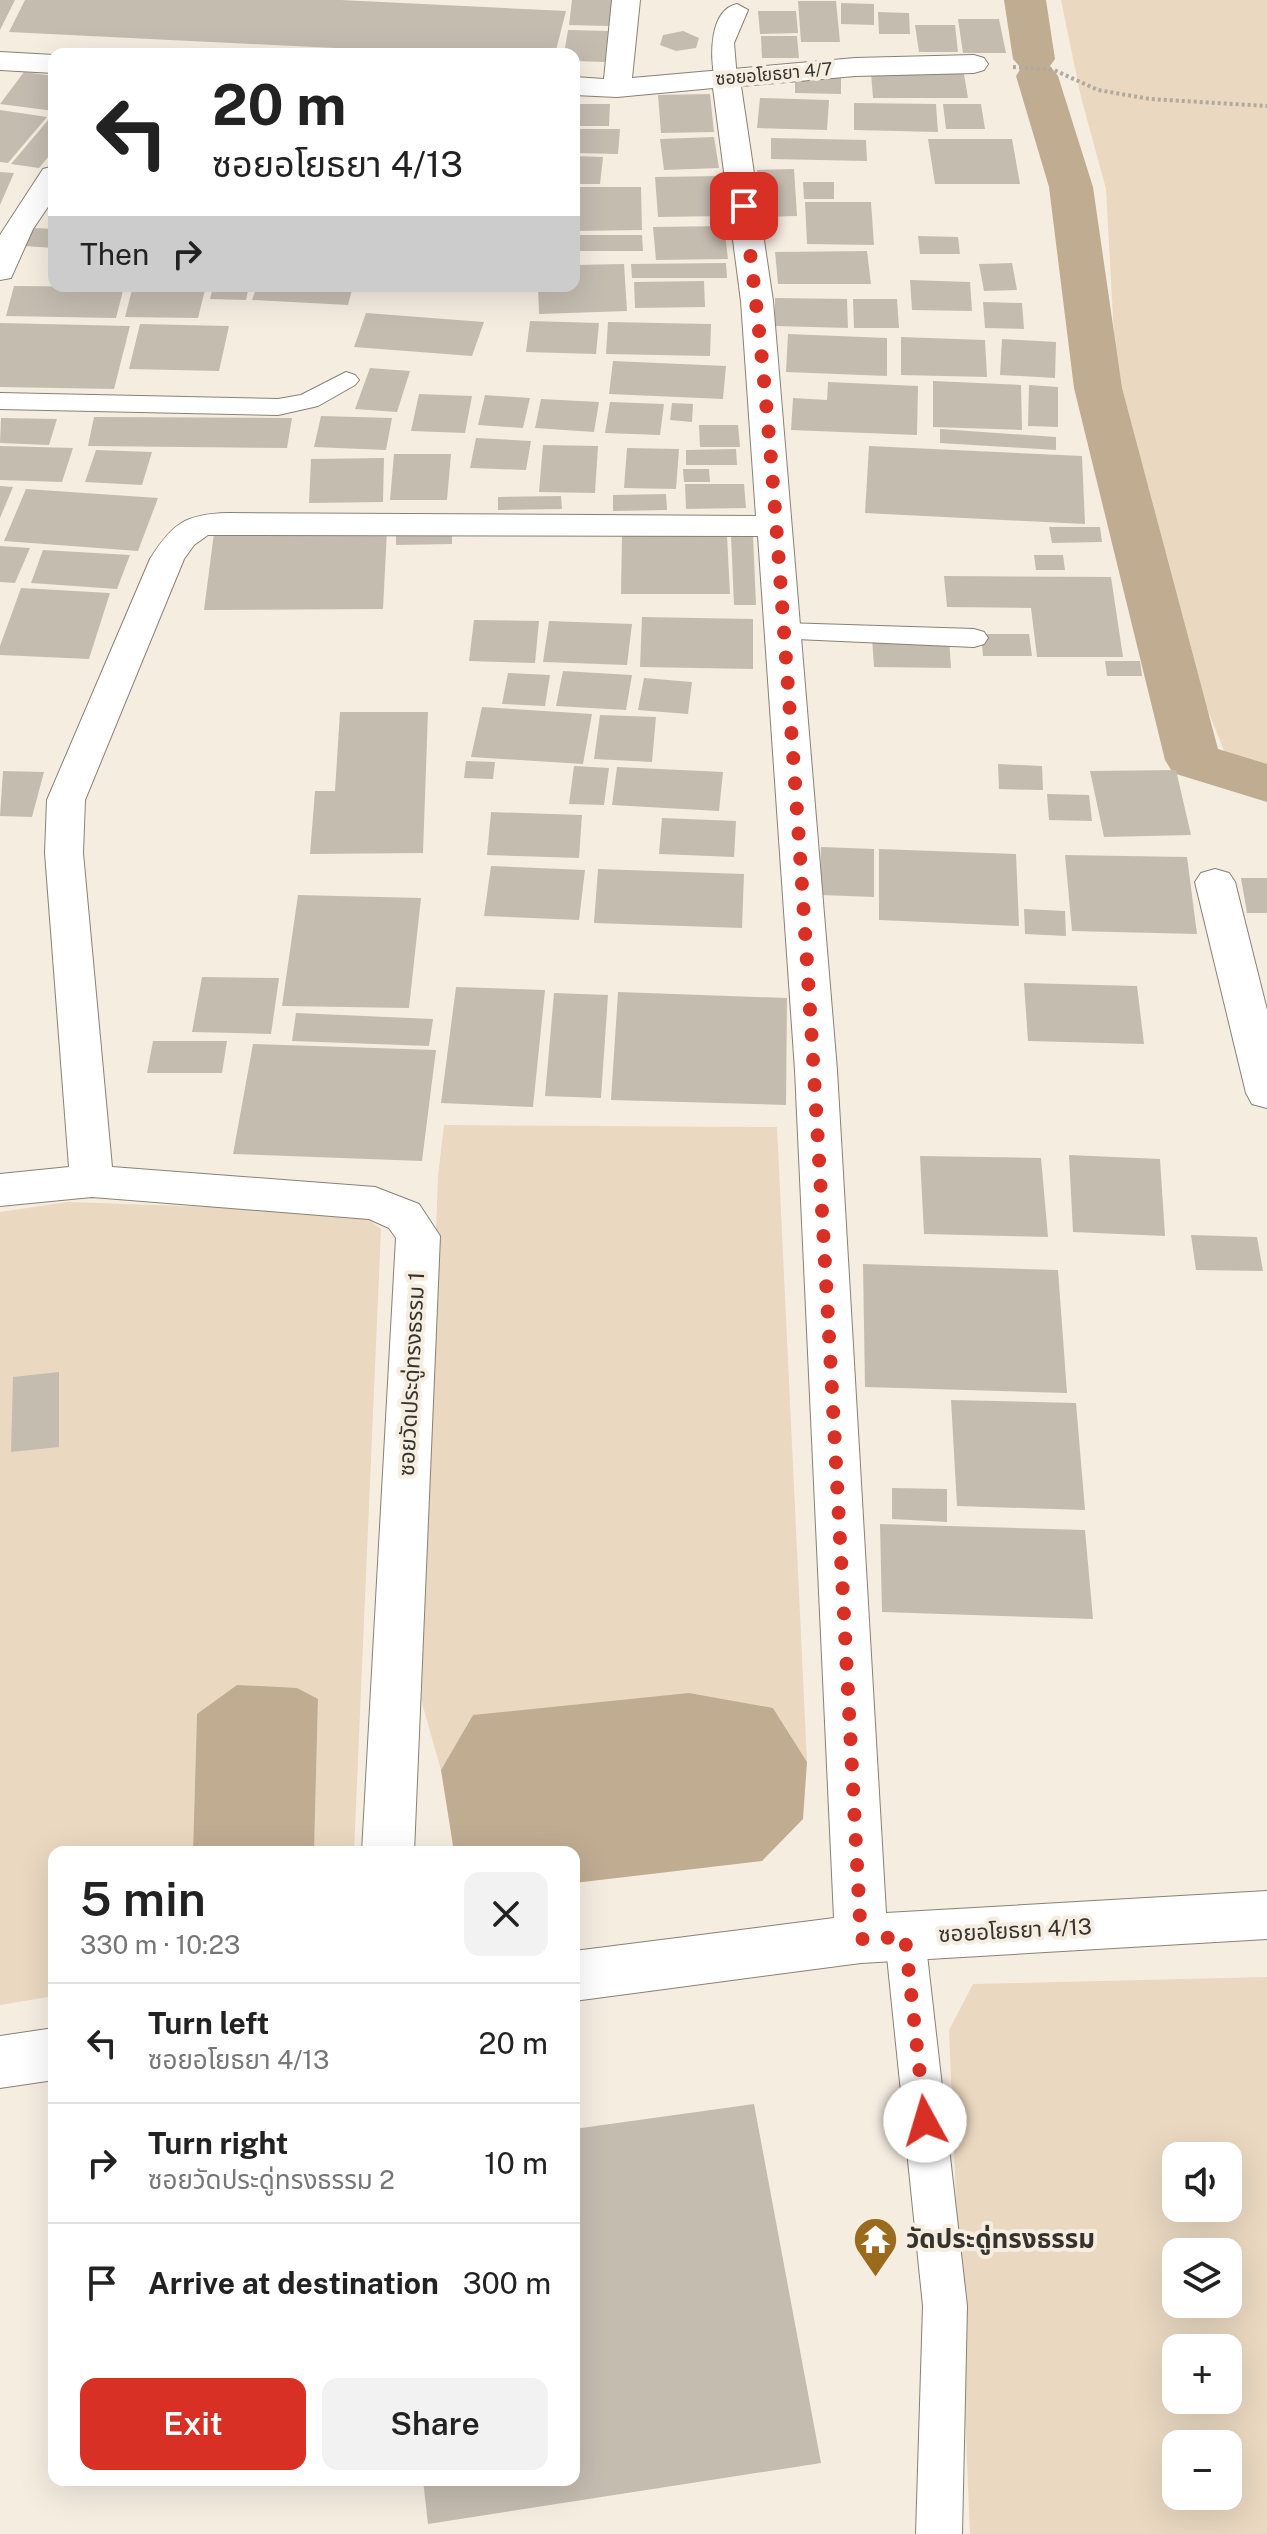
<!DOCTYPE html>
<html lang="en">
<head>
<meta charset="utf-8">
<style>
	:root { --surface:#fff; --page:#f2f2f2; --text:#222; --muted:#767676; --line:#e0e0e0; --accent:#d93025 }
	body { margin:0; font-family:"Public Sans","Noto Sans Thai",sans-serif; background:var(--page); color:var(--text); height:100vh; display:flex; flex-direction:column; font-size:30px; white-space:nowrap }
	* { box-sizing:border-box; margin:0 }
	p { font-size:26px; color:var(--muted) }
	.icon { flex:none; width:44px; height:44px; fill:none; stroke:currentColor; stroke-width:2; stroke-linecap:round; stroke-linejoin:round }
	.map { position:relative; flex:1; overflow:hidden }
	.details { position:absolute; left:48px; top:1846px; width:532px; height:640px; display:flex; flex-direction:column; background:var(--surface); border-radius:16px; box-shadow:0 8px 32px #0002 }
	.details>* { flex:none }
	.guide { position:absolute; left:48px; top:48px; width:532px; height:244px; border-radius:16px; box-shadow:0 8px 32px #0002; background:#fff; color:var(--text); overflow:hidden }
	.buttons { position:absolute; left:1162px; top:2142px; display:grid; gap:16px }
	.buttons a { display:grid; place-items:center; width:80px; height:80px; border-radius:16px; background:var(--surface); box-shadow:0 8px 32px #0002; font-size:40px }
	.pin { position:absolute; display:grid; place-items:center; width:68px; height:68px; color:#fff; margin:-34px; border-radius:16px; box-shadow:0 4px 12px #0006 }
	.me { position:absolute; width:88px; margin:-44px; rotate:354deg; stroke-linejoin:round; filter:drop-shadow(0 0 6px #0008) }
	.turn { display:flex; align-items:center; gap:28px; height:168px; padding:0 32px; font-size:36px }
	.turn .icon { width:104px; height:104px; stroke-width:2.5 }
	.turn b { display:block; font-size:56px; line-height:68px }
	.then { display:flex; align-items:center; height:76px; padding:0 32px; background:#0003; gap:16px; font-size:30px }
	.round { display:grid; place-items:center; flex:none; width:84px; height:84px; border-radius:16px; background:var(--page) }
	.summary { display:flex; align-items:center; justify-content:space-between; height:136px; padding:0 32px }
	h1 { font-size:48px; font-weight:600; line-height:60px }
	.cta { display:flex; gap:16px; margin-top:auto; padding:16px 32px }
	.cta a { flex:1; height:92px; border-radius:16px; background:var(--accent); color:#fff; font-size:32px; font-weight:600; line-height:92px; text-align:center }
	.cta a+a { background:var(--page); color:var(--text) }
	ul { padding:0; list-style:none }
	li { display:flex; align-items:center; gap:24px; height:120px; padding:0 32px; border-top:2px solid var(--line) }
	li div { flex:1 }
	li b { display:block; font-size:30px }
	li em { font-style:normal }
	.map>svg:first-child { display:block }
	.green { fill:#ead8c0; fill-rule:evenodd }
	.water { fill:#bfac91 }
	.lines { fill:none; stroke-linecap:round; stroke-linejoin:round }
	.canal { fill:#bfac91; fill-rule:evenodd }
	.building { fill:#c5bcb0 }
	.service-casing { stroke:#888075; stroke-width:2 }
	.minor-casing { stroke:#888075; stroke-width:2 }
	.path { stroke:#b0a9a0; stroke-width:4; stroke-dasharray:3 3; stroke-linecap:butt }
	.service { fill:#fff; fill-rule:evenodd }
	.minor { fill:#fff; fill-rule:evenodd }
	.route { stroke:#d93025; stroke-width:14; stroke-dasharray:0 25.2 }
	.labels { text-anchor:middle; stroke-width:8; stroke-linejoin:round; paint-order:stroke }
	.far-street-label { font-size:18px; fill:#36332e; stroke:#f6ede1 }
	.street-label { font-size:22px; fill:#36332e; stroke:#f6ede1 }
	.near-poi-label { font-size:26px; font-weight:bold; fill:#36332e; stroke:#f6ede1; text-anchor:start }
</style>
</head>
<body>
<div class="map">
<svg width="1267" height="2534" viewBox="0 0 1267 2534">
	<rect width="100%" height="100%" fill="#f6ede1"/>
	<g class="green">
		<polygon points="1061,0 1267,0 1267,765 1225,753 1170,615 1117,390 1106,189 1081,97"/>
		<polygon points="444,1125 777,1127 807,1762 773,1708 473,1715 441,1770 420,1696 438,1176"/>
		<polygon points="68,1202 359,1212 381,1229 354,1852 314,1852 318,1699 197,1714 193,1852 54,1852 54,1996 0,2005 0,1212"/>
		<path d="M1267,1977v557h-297l-21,-504 24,-46zM1176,2156h52v52h-52zM1176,2252h52v52h-52zM1176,2348h52v52h-52zM1176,2444h52v52h-52z"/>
	</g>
	<g class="water">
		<polygon points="237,1685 297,1688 318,1699 314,1852 193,1852 197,1714"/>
		<polygon points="689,1693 773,1708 807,1762 803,1819 762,1861 574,1883 574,1852 454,1852 441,1770 473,1715"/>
	</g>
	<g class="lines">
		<polygon class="canal" points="1004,0 1046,0 1055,59 1050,66 1058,76 1093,187 1122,388 1218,749 1267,764 1267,802 1173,773 1165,760 1074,388 1049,187 1016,76 1021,68 1013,59"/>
	</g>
	<g class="building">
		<polygon points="0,0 15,0 0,30"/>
		<polygon points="25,0 341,0 566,11 555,54 456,54 9,32"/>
		<polygon points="572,0 613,0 609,26 569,25"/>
		<polygon points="798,1 836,1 840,42 801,42"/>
		<polygon points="841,3 874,4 874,25 841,24"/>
		<polygon points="758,11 796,11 798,33 760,34"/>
		<polygon points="878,12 909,13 910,34 879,34"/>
		<polygon points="958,19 999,19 1006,53 963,53"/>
		<polygon points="915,25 955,25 958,52 919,52"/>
		<polygon points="568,30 608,31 605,62 574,61 574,54 564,54"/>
		<polygon points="683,31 699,38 696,48 676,51 660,45 663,35"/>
		<polygon points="761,36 797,36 799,58 762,58"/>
		<polygon points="24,72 54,76 54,111 0,104"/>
		<polygon points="871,73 964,74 968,98 873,98"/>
		<polygon points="795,76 841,77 841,94 795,93"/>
		<polygon points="710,94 714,132 661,133 658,95"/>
		<polygon points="760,98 829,100 827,130 757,128"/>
		<polygon points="854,103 936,104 938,132 854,130"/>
		<polygon points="574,104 610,104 609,126 574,126"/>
		<polygon points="943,104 981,104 985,129 946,129"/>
		<polygon points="0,110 47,117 8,163 0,162"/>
		<polygon points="54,113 54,150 39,168 11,164"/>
		<polygon points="574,129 620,129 618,154 574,153"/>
		<polygon points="714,137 719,168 664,170 660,139"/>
		<polygon points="771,138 866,140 867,161 771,159"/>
		<polygon points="928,139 1012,139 1020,184 935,184"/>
		<polygon points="574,156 603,157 600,184 574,184"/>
		<polygon points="794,169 797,216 760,217 757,170"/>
		<polygon points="0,172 14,173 0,205"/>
		<polygon points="721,176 725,216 658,217 655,177"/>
		<polygon points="803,182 834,182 834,199 804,199"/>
		<polygon points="574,187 641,187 642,230 574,231"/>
		<polygon points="805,202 871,202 874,245 807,244"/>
		<polygon points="724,226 728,259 656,260 653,227"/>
		<polygon points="32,228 54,229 54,248 24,246"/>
		<polygon points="574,235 642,235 643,251 574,251"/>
		<polygon points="918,236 958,237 960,254 920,254"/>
		<polygon points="867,251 871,284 778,284 775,252"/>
		<polygon points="726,263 727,278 632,278 631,264"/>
		<polygon points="1012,263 1017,290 984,291 979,264"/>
		<polygon points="624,264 627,311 539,314 538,286 574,286 574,265"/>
		<polygon points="910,280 970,282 972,311 912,310"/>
		<polygon points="704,281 705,307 635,308 634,282"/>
		<polygon points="14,286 124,287 116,318 6,316"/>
		<polygon points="133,286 206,286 198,318 125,317"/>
		<polygon points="213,286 249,286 246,300 210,299"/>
		<polygon points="257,286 353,286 348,305 252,300"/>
		<polygon points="775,298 847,299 848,328 775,326"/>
		<polygon points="853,299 897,299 899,328 854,328"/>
		<polygon points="983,302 1022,303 1024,329 985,328"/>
		<polygon points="366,313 484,322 472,356 354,347"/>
		<polygon points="530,321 599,323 596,354 526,352"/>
		<polygon points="608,322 711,324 710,356 606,354"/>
		<polygon points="0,323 130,326 114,389 0,387"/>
		<polygon points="140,324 229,326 219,371 129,369"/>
		<polygon points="788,334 887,338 887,376 786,372"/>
		<polygon points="901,337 985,340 987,377 901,375"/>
		<polygon points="1002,339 1056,342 1055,378 1000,375"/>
		<polygon points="613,361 726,366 723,399 609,394"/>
		<polygon points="370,368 410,371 397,412 355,409"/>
		<polygon points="933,381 1021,385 1022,430 933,427"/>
		<polygon points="828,382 918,386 917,435 791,430 793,398 827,400"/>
		<polygon points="1029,385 1058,387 1058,427 1028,426"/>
		<polygon points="419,394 472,396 465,433 411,431"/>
		<polygon points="485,395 530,398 523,428 478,425"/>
		<polygon points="541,399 599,402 594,432 535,428"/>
		<polygon points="610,402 664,404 660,435 605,433"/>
		<polygon points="672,403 693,404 692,422 670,420"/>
		<polygon points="321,416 392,418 386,450 314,447"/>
		<polygon points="94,417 292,418 287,448 88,446"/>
		<polygon points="1,418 57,419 49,445 0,443"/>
		<polygon points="699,425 738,425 740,447 700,447"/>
		<polygon points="940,429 1056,437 1056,450 940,443"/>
		<polygon points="476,438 531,441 526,470 470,468"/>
		<polygon points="543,445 598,446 595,493 539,492"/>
		<polygon points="0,446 73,448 62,482 0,480"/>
		<polygon points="869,446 1082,456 1085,524 865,513"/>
		<polygon points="627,448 679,449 676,489 624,488"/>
		<polygon points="736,449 737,465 686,465 686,450"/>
		<polygon points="96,450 152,452 142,485 85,482"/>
		<polygon points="394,454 451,454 447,500 390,500"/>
		<polygon points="384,458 383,502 309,503 311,459"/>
		<polygon points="683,469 709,469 710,482 684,482"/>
		<polygon points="685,484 744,484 746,508 686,509"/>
		<polygon points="0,486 13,487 0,518"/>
		<polygon points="26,489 158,498 138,551 4,541"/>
		<polygon points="666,494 667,510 613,511 613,495"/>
		<polygon points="561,496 562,509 498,510 498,497"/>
		<polygon points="1049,527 1100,527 1102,542 1052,543"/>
		<polygon points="387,530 383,609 204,610 214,533"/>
		<polygon points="452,530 452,544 396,545 396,531"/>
		<polygon points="622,535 727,535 730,594 621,594"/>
		<polygon points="731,535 753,535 756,605 734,605"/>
		<polygon points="0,546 30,548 15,583 0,582"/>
		<polygon points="43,550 130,555 117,589 31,583"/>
		<polygon points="1034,555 1063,555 1065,570 1036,570"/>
		<polygon points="944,576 1111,577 1123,657 1037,657 1031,608 947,607"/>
		<polygon points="21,588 110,593 89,659 0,655 0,646"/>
		<polygon points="642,617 753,619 753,669 640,667"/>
		<polygon points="474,620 539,621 535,663 469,661"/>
		<polygon points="549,621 632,624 627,665 543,662"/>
		<polygon points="981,634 1029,634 1032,656 983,656"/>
		<polygon points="872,637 949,638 951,668 874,667"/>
		<polygon points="1105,661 1140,661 1142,676 1107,676"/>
		<polygon points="563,671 632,675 626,710 556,706"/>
		<polygon points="508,673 550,675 545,706 502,704"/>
		<polygon points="644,678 692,682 688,714 638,710"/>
		<polygon points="482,707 592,714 583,764 471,757"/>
		<polygon points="340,712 428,712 423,853 310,854 315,791 335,791"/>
		<polygon points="600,715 656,717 652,762 594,759"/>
		<polygon points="466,761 495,762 493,779 464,778"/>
		<polygon points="998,764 1042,766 1043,790 999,789"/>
		<polygon points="574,766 609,768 604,805 569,804"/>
		<polygon points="617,767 723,772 719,811 612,805"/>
		<polygon points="1176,770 1191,835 1104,837 1090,771"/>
		<polygon points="3,771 44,772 32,817 0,816"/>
		<polygon points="1047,794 1089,795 1092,821 1049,820"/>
		<polygon points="491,812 582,815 579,858 487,855"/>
		<polygon points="662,818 736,821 734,857 659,854"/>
		<polygon points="821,847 874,849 874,897 820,895"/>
		<polygon points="879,849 1016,854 1019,926 879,920"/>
		<polygon points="1065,855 1187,857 1197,934 1072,931"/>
		<polygon points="491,866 585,870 579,920 484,916"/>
		<polygon points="598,869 744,874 742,928 594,923"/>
		<polygon points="1241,878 1267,878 1267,913 1247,913"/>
		<polygon points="298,895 421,898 409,1008 282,1006"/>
		<polygon points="1024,909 1065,911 1066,936 1025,934"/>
		<polygon points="202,977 279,978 271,1034 192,1032"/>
		<polygon points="1024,983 1137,986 1144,1044 1028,1041"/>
		<polygon points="456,987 545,990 533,1107 441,1103"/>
		<polygon points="618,992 787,998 786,1105 611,1100"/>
		<polygon points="554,993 608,995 601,1098 545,1096"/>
		<polygon points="296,1013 433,1019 429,1046 292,1041"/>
		<polygon points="153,1041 227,1041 222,1073 147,1073"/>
		<polygon points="253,1044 436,1050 422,1161 233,1154"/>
		<polygon points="1069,1155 1160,1159 1165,1236 1073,1232"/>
		<polygon points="920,1156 1041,1158 1048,1237 924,1234"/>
		<polygon points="1191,1235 1257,1237 1263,1271 1196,1270"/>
		<polygon points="863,1264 1058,1270 1067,1393 865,1387"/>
		<polygon points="59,1372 59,1447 11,1452 13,1377"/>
		<polygon points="951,1400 1076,1403 1085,1510 957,1506"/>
		<polygon points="892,1488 947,1489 947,1522 892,1519"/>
		<polygon points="880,1524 1085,1530 1093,1619 882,1612"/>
		<polygon points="754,2104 821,2463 428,2524 423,2480 574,2480 574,2129"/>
	</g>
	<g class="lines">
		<defs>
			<g id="service">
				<path d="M737,4l11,6 -14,33 3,36 -11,7 -11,-7c-5,-22 -6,-69 22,-75z"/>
				<polygon points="346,372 355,375 359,380 355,385 318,406 278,415 0,409 0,393 278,399 301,395"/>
				<polygon points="784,623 974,629 984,632 988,638 984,644 974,647 774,638 770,632 774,626"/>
				<polygon points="905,1918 919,1924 925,1937 967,2306 962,2534 916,2534 923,2306 885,1937 891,1924"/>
			</g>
			<g id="minor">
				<path d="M612,0h28l-8,78 223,-20 119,-3 10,3 4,6 -4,6 -10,3 -119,3 -114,10 32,215 64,769 49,843 381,-22v48l-406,24 -287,38v-50l260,-33 -39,-848 -37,-534 -550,-1 -14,10 -10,14 -99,241 -2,53 29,314 263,20 44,17 21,32 -26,616h-52l34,-614 -7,-10 -20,-9 -277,-22 -92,9v-32l69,-7 -24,-314 2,-53 103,-241c22,-35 35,-45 78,-46l528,3 -15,-215 -28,-213 -96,9 -43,-2v-18l30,2z"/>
				<polygon points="0,52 54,55 54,73 0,70"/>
				<polygon points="54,166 54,198 33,229 11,278 0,280 0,235 43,169"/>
				<polygon points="1215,869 1229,873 1235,882 1267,1010 1267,1108 1252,1104 1246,1093 1195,882 1201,873"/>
				<polygon points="54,2028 54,2080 0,2088 0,2036"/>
			</g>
		</defs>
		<use href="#service" class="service-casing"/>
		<use href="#minor" class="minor-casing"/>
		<polyline class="path" points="1013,67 1054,70 1098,90 1150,99 1267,106"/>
		<use href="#service" class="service"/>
		<use href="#minor" class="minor"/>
	</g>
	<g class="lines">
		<path class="route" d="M744,206c25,182 35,365 49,548 28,395 47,790 68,1185l44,-2 20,184"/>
	</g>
	<defs>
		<symbol id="temple-pin" viewBox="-11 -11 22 30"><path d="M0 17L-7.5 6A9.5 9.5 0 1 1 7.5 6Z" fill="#9a6b1d" stroke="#f6ede1"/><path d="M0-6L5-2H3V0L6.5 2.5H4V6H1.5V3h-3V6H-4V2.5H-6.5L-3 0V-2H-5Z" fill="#fff"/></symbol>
	</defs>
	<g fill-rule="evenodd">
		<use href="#temple-pin" x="850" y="2214" width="51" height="69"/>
	</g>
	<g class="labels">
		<g class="far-street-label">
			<text transform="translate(774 74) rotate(-5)" y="6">ซอยอโยธยา 4/7</text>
		</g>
		<g class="street-label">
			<text transform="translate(411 1374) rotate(-87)" y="8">ซอยวัดประดู่ทรงธรรม 1</text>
			<text transform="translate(1015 1930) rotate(-3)" y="8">ซอยอโยธยา 4/13</text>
		</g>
		<g class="near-poi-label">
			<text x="906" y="2248">วัดประดู่ทรงธรรม</text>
		</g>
	</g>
</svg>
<div class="buttons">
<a><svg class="icon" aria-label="sound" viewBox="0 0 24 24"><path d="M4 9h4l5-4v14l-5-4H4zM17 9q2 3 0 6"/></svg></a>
<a><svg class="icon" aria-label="layers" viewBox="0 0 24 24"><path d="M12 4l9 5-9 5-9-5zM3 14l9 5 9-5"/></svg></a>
<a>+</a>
<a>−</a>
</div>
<div class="pin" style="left:744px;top:206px;background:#d93025"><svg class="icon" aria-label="arrive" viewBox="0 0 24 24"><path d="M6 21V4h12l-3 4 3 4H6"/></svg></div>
<svg class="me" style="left:925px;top:2121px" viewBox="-20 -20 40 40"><circle r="19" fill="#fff"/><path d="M0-13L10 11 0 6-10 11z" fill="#d93025"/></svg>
<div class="guide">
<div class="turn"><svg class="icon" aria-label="left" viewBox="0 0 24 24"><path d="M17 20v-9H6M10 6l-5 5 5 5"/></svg><div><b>20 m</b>ซอยอโยธยา 4/13</div></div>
<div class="then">Then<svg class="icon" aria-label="right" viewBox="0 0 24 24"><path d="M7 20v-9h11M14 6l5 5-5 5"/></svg></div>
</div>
<section class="details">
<div class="summary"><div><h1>5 min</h1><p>330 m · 10:23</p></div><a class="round"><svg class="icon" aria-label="close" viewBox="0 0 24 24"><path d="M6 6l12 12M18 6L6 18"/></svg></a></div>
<ul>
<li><svg class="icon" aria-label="left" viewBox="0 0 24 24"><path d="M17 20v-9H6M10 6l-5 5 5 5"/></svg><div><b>Turn left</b><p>ซอยอโยธยา 4/13</p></div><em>20 m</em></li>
<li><svg class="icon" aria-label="right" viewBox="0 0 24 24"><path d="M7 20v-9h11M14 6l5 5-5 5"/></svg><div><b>Turn right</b><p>ซอยวัดประดู่ทรงธรรม 2</p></div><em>10 m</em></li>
<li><svg class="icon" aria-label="arrive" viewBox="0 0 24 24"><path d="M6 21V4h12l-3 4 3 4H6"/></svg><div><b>Arrive at destination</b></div><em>300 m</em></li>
</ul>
<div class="cta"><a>Exit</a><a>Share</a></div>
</section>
</div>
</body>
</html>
